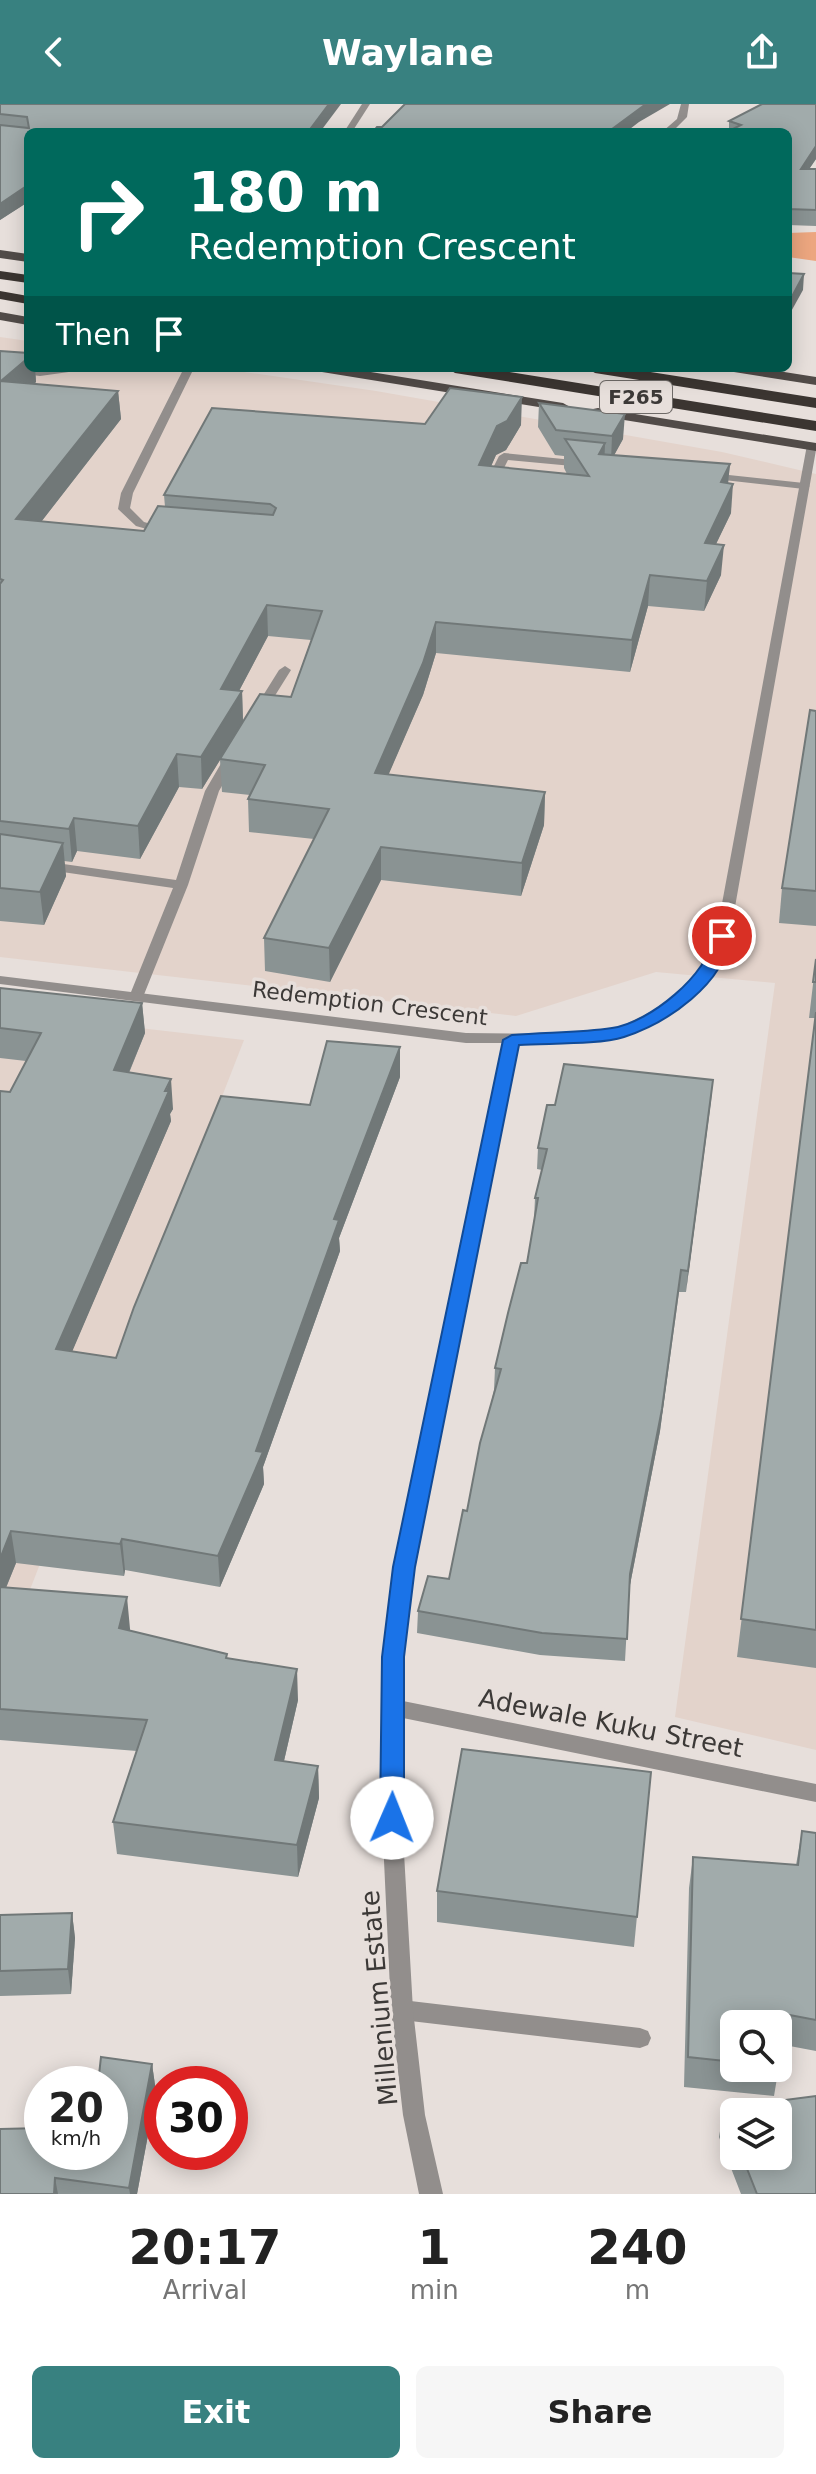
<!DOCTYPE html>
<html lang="en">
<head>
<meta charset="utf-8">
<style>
	:root { --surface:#fff; --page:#f6f6f6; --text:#222; --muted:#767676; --accent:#388180 }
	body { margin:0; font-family:"DejaVu Sans",sans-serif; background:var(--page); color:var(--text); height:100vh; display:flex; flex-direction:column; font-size:30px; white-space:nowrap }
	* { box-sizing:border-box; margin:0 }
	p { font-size:26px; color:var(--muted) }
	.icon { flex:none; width:44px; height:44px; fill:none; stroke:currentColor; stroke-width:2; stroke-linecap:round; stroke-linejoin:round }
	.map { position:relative; height:2090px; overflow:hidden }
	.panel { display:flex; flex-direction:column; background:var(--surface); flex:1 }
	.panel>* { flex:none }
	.banner { position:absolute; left:24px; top:24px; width:768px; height:244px; border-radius:12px; box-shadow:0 4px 20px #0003; background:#00695c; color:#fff; overflow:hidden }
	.controls { position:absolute; left:720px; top:1906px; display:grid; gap:16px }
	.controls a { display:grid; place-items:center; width:72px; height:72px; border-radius:12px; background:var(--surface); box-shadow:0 4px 20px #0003; font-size:40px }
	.speed { position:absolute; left:24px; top:1962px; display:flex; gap:16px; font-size:40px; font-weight:700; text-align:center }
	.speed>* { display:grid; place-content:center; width:104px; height:104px; border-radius:50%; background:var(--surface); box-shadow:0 4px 20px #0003; line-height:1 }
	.speed small { font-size:20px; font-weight:400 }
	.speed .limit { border:12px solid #d22; background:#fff; color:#111 }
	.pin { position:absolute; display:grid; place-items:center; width:68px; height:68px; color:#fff; margin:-34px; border:4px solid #fff; border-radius:50%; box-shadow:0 2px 8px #0007 }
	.me { position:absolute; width:88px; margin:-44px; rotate:1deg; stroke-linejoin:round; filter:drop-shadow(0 0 6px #0008) }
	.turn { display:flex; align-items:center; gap:28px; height:168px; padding:0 32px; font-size:36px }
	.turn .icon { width:104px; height:104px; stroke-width:2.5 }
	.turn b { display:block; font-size:56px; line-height:68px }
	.then { display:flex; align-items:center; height:76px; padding:0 32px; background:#0003; gap:16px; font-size:30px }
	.eta { display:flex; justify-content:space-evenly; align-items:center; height:136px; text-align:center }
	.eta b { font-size:48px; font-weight:800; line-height:56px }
	.cta { display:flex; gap:16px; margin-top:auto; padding:16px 32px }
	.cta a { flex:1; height:92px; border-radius:12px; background:var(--accent); color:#fff; font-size:32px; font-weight:800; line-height:92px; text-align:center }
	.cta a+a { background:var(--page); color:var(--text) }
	header { display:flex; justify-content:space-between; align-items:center; height:104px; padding:0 32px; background:var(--accent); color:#fff; font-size:36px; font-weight:800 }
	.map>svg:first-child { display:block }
	.built { fill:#e3d3cb }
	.green { fill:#eca67f }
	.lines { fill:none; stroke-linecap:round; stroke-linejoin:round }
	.lane { fill:#928e8c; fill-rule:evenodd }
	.street { fill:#928e8c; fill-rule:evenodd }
	.primary { fill:#514b48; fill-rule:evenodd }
	.highway { fill:#3b3531; fill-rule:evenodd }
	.wall { fill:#8a9393; fill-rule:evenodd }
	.shaded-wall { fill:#717878 }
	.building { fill:#a1abab; stroke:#717878; stroke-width:2 }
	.route { fill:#1a73e8; stroke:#114b97; stroke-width:2 }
	.labels { text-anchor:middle; stroke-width:7; stroke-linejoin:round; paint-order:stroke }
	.shield { fill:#e7dfdb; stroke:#6f6b68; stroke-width:2 }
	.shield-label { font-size:20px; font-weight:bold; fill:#3c3937 }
	.street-label { font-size:22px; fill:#3c3937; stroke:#e7dfdb }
	.near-street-label { font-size:26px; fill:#3c3937; stroke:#e7dfdb }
</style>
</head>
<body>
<header><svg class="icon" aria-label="back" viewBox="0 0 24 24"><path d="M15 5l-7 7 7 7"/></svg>Waylane<svg class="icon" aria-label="share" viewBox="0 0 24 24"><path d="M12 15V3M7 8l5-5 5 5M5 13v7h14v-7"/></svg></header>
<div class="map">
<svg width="816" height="2090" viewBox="0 0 816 2090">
	<rect width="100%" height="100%" fill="#e7dfdb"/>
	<g class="built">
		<polygon points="0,233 28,237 28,264 217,264 376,287 722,348 816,370 816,1646 675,1613 775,879 656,868 516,912 0,853"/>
		<polygon points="0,908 244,936 31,1483 0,1538"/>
	</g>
	<polygon class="green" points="816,128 816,157 788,153 788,129"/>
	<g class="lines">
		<g class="lane">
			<polygon points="0,261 40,266 81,264 76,267 40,272 0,267"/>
			<polygon points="184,264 194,264 133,389 130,404 144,418 172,426 172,430 168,431 136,422 118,405 121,389"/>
			<polygon points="504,349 583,357 589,360 583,363 508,356 494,384 486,384 484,382 499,352"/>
			<polygon points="710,369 804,379 810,382 804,385 706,374 706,370"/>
			<polygon points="285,562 291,566 266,606 265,609 255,609 254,606 279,566"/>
			<polygon points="231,650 238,654 219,687 188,781 143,893 136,897 131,896 129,893 173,784 0,759 0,751 176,776 205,687 226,651"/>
			<polygon points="402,1896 640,1924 648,1927 651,1934 648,1941 640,1944 402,1916 394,1913 391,1906 394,1899"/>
		</g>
		<g class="street">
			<polygon points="362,0 370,0 352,28 344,28"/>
			<polygon points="681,0 689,0 687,13 672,28 662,28 677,15"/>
			<polygon points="807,341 815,341 816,346 727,848 704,882 666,911 624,932 553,940 519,939 414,1463 403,1553 403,1597 816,1680 816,1698 403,1614 402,1714 413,1906 425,2011 443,2090 419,2090 403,2011 391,1906 382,1714 383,1553 394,1463 504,939 466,939 0,880 0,872 466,929 553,930 616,925 656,905 694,876 713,848"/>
		</g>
		<g class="primary">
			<polygon points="0,146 28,150 28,158 0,154"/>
			<polygon points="0,208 28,213 28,221 0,216"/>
			<polygon points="316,264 346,264 563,299 570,303 563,307 322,268"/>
			<polygon points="728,264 759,264 816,273 816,281 734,268"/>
			<polygon points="598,304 816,339 816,347 593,311 593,305"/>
		</g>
		<g class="highway">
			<polygon points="0,167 28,171 28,179 0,175"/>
			<polygon points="0,187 28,192 28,200 0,195"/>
			<polygon points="447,264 484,264 816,317 816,327 455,269"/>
			<polygon points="587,264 625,264 816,294 816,304 595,269"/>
		</g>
	</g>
	<g class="wall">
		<polygon points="0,0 341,0 28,28 28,98 0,116"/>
		<polygon points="816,0 816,55 809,65 816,65 816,122 788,121 788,28 729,27 729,17"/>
		<path d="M0,247l28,17h7l1,14 -2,2 84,7 3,28 -80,103 103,9 21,-24 -1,-12 261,-71 96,1 -15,25 -10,5 -5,11 76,8 -3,-6v-12l-9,-1 -17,-28 1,-24 84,36 -9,16 116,9 -2,19 3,30 -15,31 5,31 -17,36 -56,-5 -18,66 -194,-19 -13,42 -35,80 157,17 -1,33 -23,71 -140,-16 -51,102 -65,-11 -1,-33 50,-99 -65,-7 -1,-33 2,-4 -28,-3 -2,-32 -18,29 -23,-2 -39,72 -63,-8 -5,11 -8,-1 2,15 -22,49 -44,-4zM268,532l43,4 -20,57 -48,25 -1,-31h-3z"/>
		<polygon points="816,607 816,822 779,819 782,784"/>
		<polygon points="816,855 816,1564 737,1553 815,914 809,914"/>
		<polygon points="0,884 142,899 145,929 129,969 173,1005 170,1010 171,1017 72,1247 116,1254 310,1001 400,973 339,1134 340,1147 263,1363 264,1380 220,1483 125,1466 124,1472 16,1459 6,1484 130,1525 130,1527 227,1554 298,1596 284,1657 318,1662 319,1694 298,1773 117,1750 113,1718 137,1647 0,1636 0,987 10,988 26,957 0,954"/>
		<polygon points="713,976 686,1188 679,1188 660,1327 629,1486 625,1557 540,1551 417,1529 418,1507 449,1475 467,1407 494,1286 495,1264 527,1159 534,1115 535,1094 542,1066 537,1065 538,1044 555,1001"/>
		<polygon points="651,1668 634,1843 437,1818 437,1787"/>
		<path d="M802,1727l14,2v218l-37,-7v22l-5,30 -90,-9 5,-199 4,-31 103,8zM734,1920h44v44h-44z"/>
		<polygon points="72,1809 75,1834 71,1890 0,1892 0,1811"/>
		<polygon points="152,1960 156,1988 137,2090 0,2090 110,2048"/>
		<path d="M816,1992v98h-75l-22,-57 5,-29zM734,2008h44v44h-44z"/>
	</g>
	<g class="shaded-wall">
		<polygon points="329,0 341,0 320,28 308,28"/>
		<polygon points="646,0 670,0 639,18 626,28 608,28"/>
		<polygon points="816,42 816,55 799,80 801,65"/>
		<polygon points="28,81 28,98 0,116 0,100"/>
		<polygon points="804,170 803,186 788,213 788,200"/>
		<polygon points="28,254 28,264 35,264 36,278 4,306 1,277"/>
		<polygon points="118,287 121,315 20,445 16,415"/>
		<polygon points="522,293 521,321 506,346 496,351 479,390 479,361 497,322"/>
		<polygon points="625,310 623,335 611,357 612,332"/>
		<polygon points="605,339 604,368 599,350"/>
		<polygon points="730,360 727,389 721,378"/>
		<polygon points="733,380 731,409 702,469 705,439"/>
		<polygon points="724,441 721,471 704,507 707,477"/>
		<polygon points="650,471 648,502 630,568 632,536"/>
		<polygon points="267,501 268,532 223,617 221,585"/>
		<polygon points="436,518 436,549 423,591 375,702 375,669"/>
		<polygon points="242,587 243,619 202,685 201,653"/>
		<polygon points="177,650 179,683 140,755 138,722"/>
		<polygon points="545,688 544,721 521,792 522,759"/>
		<polygon points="74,714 77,747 72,758 69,725"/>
		<polygon points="63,739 66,772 44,821 40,788"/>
		<polygon points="381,743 381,776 330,878 329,844"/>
		<polygon points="142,899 145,929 117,997 114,966"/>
		<polygon points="400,943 400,973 339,1134 340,1147 263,1363 264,1380 220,1483 218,1452 256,1347 334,1115"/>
		<polygon points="171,975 173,1005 170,1010 171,1017 60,1276 56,1245"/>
		<polygon points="713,976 711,997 686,1188 688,1167"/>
		<polygon points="681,1166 660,1327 628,1491 630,1470"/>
		<polygon points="11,1427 16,1459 0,1498 0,1455"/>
		<polygon points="122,1435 125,1466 124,1472 120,1440"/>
		<polygon points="127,1493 130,1525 122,1556 119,1524"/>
		<polygon points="297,1565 298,1596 277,1687 275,1656"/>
		<polygon points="318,1662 319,1694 298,1773 297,1741"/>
		<polygon points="72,1809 75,1834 71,1890 68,1865"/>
		<polygon points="152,1960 156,1988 137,2090 130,2090 129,2084"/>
		<polygon points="55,2074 58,2090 54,2090"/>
	</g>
	<g class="building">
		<polygon points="0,0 329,0 308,28 28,28 28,81 0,100 0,21 29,24 27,13 0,10"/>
		<polygon points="405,0 646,0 608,28 373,28 377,23 382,23"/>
		<polygon points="762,0 816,0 816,42 801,65 816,65 816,106 788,105 788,28 727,28 741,21 729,17"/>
		<polygon points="788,169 804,170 788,200"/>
		<polygon points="0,247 28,249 28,254 1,277 118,287 16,415 144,427 158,402 273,411 276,404 270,400 164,391 212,304 425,320 450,284 522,293 507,317 497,322 479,361 589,372 565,335 605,339 599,350 730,360 721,378 733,380 705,439 724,441 707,477 650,471 632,536 436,518 423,559 375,669 545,688 522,759 381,743 329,844 264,834 329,705 248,695 265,661 220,655 260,590 291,593 322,507 267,501 221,585 242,587 201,653 177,650 138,722 74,714 69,725 0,717 0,480 3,476 0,475"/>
		<polygon points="539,299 625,310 612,332 556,326"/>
		<polygon points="810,606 816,607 816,787 782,784"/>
		<polygon points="0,730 63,739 40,788 0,784"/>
		<polygon points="816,855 816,878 813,878"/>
		<polygon points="0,884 142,899 114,966 171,975 165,987 169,987 56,1245 116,1254 134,1203 221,992 310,1001 327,937 400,943 334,1115 339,1116 256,1347 263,1348 218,1452 122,1435 120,1440 11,1427 0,1455 0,987 10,988 41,929 0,924"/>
		<polygon points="816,908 816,1526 741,1515"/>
		<polygon points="564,960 713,976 688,1167 681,1166 662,1305 630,1470 627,1535 542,1529 418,1507 428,1472 449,1475 463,1406 467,1407 480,1339 501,1265 495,1264 508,1209 521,1159 527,1159 538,1094 535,1094 547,1045 538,1044 547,1001 555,1001"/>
		<polygon points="0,1483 127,1493 119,1524 227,1550 226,1554 297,1565 275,1656 318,1662 297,1741 113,1718 147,1616 0,1605"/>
		<polygon points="462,1645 651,1668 637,1813 437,1787"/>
		<polygon points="802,1727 816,1729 816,1916 779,1909 779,1962 778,1920 734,1920 734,1958 688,1953 693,1753 798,1761"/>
		<polygon points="72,1809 68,1865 0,1867 0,1811"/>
		<polygon points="101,1953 152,1960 129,2084 55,2074 54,2090 0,2090 0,2025 42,2024 42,2048 110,2048 110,1980 98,1980"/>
		<polygon points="816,1992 816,2090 757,2090 742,2052 778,2052 778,2008 734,2008 734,2031 724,2004"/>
	</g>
	<path class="route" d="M722,827l8,5c-5,48 -63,87 -106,101 -25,8 -76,6 -105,8l-104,522 -11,90v161l-4,7 -8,3 -9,-3 -3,-7 2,-161 11,-90 110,-527 9,-5c33,-3 67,-2 100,-7 37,-5 97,-54 102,-92z"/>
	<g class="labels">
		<rect class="shield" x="600" y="277" width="72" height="32" rx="6"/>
		<g class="shield-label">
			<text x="636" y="300">F265</text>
		</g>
		<g class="street-label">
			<text transform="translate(370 899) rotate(7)" y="8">Redemption Crescent</text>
		</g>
		<g class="near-street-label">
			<text transform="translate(611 1619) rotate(11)" y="9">Adewale Kuku Street</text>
			<text transform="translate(379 1894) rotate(-95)" y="9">Millenium Estate</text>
		</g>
	</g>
</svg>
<div class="controls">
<a><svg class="icon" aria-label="search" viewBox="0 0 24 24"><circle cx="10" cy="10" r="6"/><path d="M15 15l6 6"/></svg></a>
<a><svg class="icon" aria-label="layers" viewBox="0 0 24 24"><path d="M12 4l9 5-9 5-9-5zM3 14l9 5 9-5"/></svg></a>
</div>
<div class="speed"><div>20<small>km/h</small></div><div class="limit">30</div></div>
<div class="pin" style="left:722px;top:832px;background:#d93025"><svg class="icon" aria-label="arrive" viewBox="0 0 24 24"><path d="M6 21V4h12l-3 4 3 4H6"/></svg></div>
<svg class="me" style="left:392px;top:1714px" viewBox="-20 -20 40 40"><circle r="19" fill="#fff"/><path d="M0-13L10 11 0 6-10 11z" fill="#1a73e8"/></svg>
<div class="banner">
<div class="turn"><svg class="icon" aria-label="right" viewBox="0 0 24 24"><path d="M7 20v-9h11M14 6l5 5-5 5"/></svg><div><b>180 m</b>Redemption Crescent</div></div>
<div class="then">Then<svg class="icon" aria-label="arrive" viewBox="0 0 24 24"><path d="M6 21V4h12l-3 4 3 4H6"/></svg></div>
</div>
</div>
<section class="panel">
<div class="eta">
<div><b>20:17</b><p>Arrival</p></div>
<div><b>1</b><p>min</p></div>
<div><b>240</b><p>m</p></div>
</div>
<div class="cta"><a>Exit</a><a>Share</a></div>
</section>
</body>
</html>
